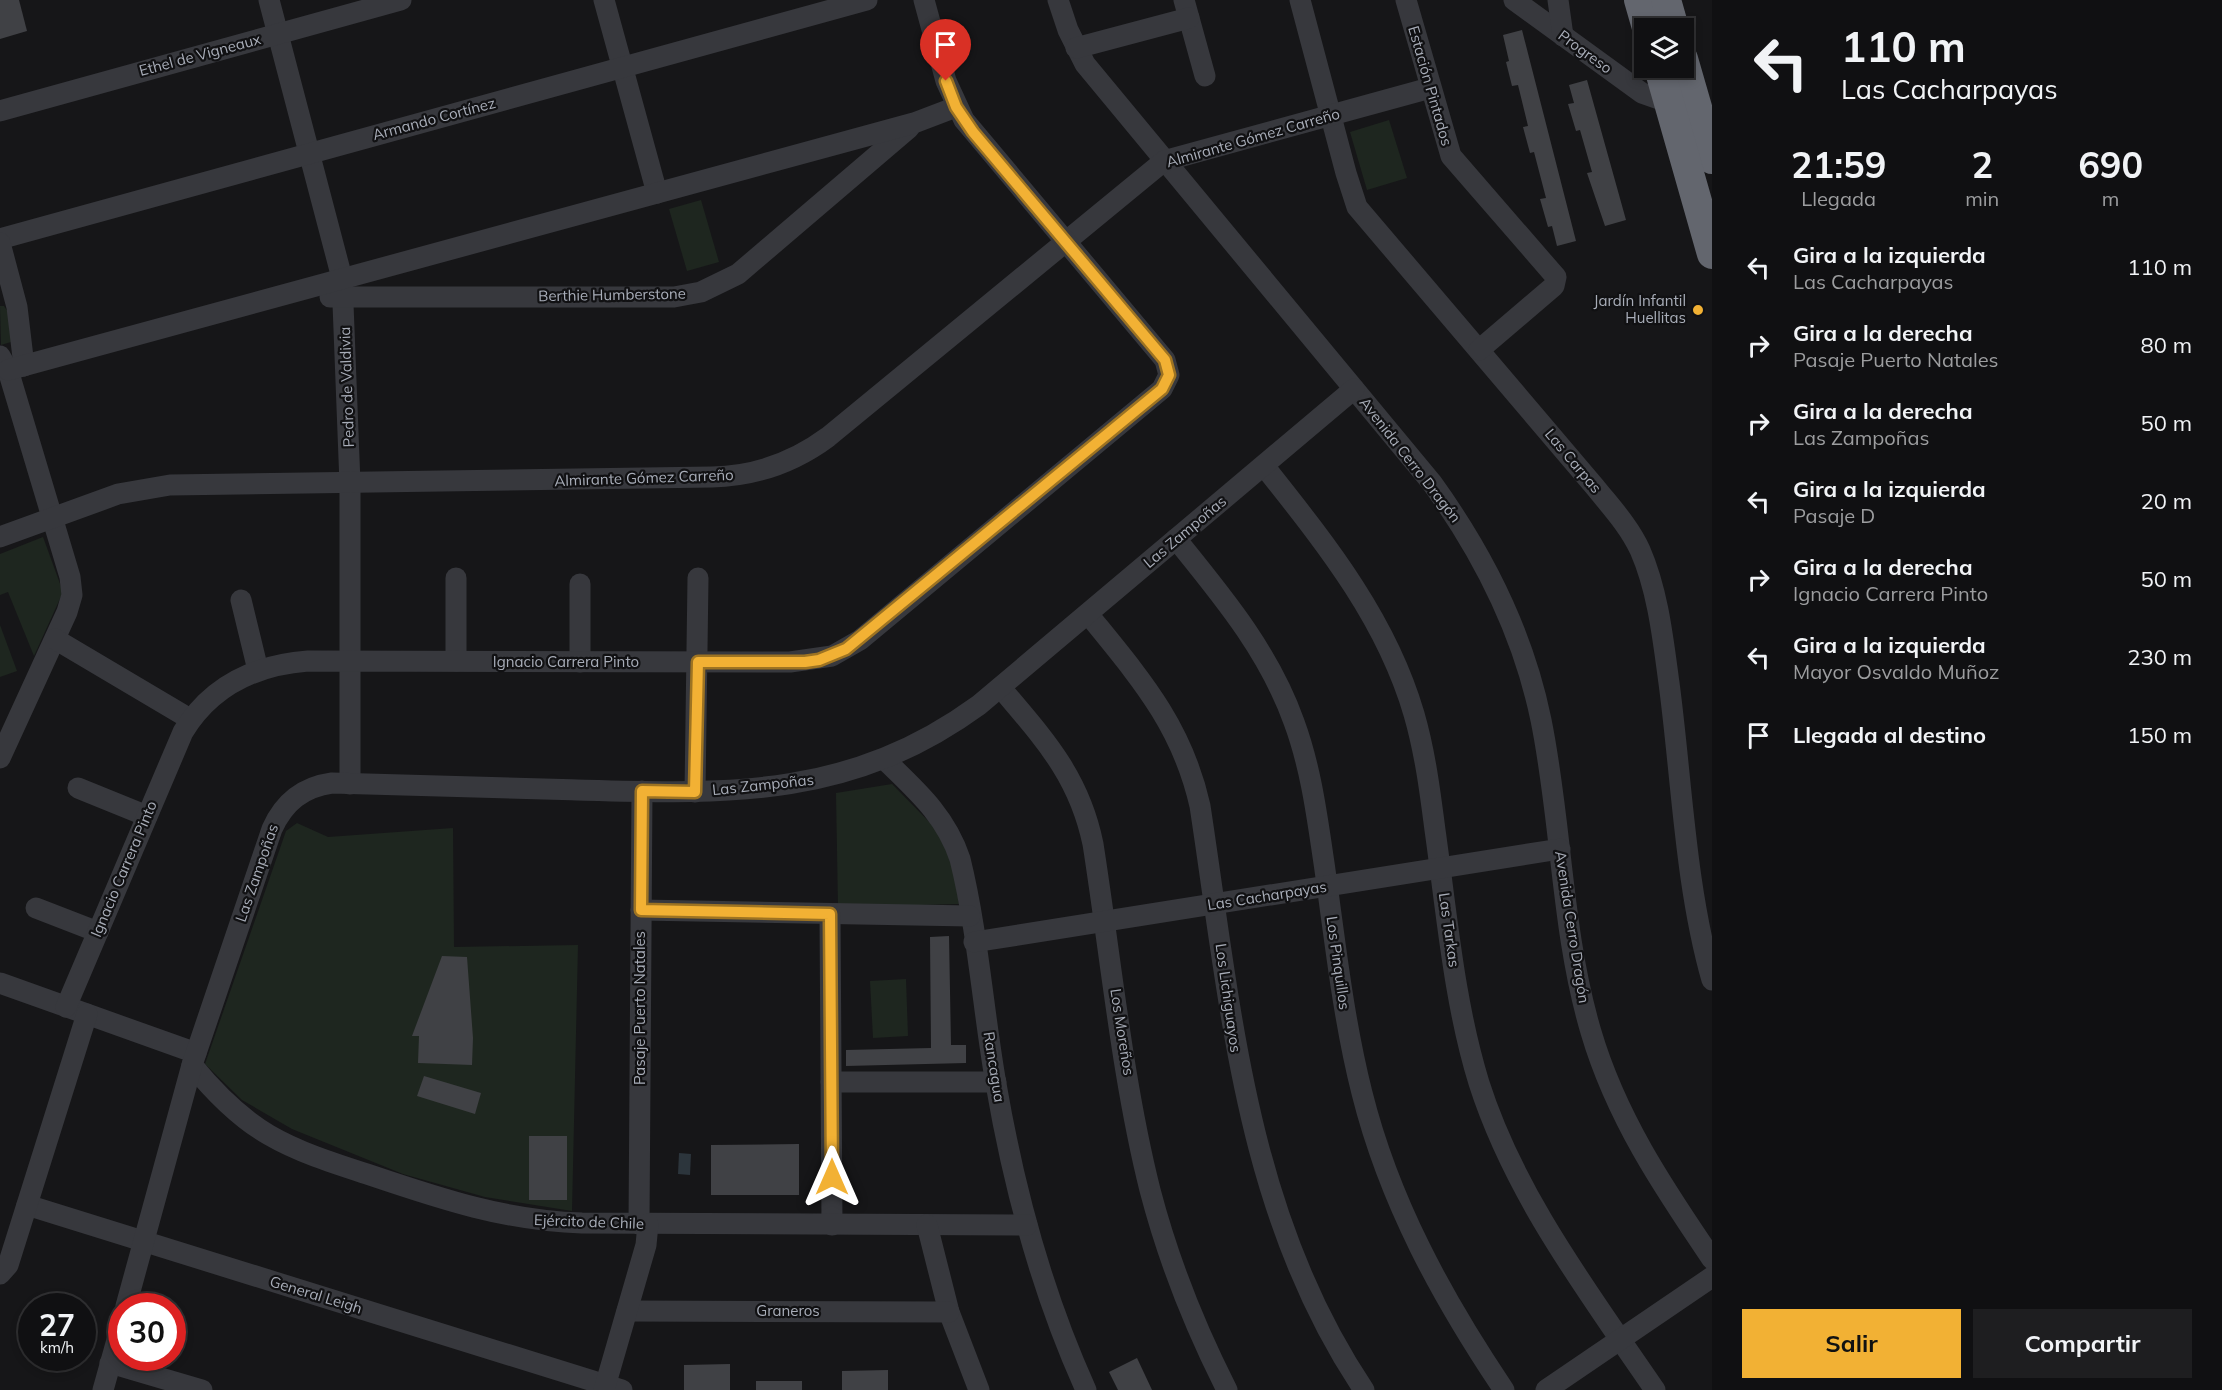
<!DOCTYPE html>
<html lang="es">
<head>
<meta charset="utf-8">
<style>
	:root { --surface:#101012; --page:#1e1e20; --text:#f1f3f6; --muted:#9c9d9f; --line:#303032; --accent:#f2b134 }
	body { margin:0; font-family:Mulish,sans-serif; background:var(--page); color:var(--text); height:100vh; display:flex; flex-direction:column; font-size:22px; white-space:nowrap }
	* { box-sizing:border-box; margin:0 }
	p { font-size:20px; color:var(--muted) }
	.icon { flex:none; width:33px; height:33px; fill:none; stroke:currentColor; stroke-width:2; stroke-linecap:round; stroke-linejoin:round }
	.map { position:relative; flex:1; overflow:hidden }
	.drawer { display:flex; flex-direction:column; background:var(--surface); width:510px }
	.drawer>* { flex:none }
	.top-card { background:#101012; color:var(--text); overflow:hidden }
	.buttons { position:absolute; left:1634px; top:18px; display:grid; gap:12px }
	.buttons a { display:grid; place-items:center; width:60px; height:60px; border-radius:0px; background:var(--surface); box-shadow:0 3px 9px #0003,0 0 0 2px var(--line); font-size:30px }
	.speed { position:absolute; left:18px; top:1293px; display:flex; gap:12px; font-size:30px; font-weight:700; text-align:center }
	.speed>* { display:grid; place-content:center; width:78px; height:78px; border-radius:50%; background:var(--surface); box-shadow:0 3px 9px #0003,0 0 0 2px var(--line); line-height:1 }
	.speed small { font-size:15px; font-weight:400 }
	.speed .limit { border:9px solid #d22; background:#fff; color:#111 }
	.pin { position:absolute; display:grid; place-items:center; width:51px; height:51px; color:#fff; margin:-62px -26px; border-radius:50% 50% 50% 0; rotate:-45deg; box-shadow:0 0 6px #0007 }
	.pin .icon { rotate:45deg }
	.me { position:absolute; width:66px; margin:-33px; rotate:0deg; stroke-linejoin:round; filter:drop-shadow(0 0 4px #0008) }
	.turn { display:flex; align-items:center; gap:21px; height:126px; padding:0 30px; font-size:27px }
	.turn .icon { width:78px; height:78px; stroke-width:2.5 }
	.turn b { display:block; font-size:42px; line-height:51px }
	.eta { display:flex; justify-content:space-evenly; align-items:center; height:102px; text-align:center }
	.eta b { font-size:36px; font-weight:700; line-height:42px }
	.primary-button { display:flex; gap:12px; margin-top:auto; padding:12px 30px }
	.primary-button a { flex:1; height:69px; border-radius:0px; background:var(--accent); color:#111; font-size:24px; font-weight:700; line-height:69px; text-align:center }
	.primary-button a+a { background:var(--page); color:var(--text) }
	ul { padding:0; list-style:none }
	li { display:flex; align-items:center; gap:18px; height:78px; padding:0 30px }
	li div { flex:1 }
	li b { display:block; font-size:22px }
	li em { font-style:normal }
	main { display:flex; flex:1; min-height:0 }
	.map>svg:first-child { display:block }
	.green { fill:#1e261f }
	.water { fill:#2c353c }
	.building { fill:#404145 }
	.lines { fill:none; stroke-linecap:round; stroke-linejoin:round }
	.minor { stroke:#37383d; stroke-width:21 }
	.highway { stroke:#63666e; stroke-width:30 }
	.route-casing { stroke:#9d7322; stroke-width:15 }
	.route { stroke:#f2b134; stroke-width:10 }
	.poi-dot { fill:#f2b134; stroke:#111113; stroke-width:2 }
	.labels { text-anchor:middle; stroke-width:4.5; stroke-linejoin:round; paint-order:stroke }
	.street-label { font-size:15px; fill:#a8adb8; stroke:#111113 }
	.poi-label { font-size:15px; fill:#a8adb8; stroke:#111113; text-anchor:end }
</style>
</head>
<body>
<main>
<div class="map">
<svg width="1712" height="1390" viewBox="0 0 1712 1390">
	<rect width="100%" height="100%" fill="#161618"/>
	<g class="green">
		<polygon points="1389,120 1407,178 1367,190 1350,132"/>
		<polygon points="701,200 719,262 687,271 669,209"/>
		<polygon points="0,306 4,306 12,318 11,342 1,345"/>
		<polygon points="43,537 63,592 34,656 8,592 0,595 0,554"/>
		<polygon points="0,625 17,671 0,677"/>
		<polygon points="892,784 938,831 954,870 959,904 838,907 836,793"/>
		<polygon points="297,823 328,837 453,828 454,947 578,945 572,1211 485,1197 403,1174 292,1129 242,1100 205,1064 286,831"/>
		<polygon points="906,979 908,1036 873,1038 870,981"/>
	</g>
	<polygon class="water" points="679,1153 691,1154 690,1175 678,1174"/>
	<g class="building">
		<polygon points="0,0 19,0 27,31 0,39"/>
		<polygon points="1522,30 1576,241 1557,246 1552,226 1548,227 1540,199 1546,198 1534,152 1530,153 1523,127 1528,126 1518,85 1512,86 1506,62 1509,61 1503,35"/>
		<polygon points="1587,80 1626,220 1605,226 1587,173 1592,172 1580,130 1576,131 1568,104 1574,103 1569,85"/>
		<polygon points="949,936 951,1045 966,1045 966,1063 846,1066 846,1050 931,1048 930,937"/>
		<polygon points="442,956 467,957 473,1038 472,1065 418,1063 419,1036 412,1036"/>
		<polygon points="424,1076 481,1093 475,1114 417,1096"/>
		<rect x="529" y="1136" width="38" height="64"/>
		<polygon points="799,1144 799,1195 711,1195 711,1145"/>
		<polygon points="1137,1358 1152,1390 1118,1390 1109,1372"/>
		<polygon points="730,1364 730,1390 684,1390 684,1365"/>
		<polygon points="888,1370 888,1390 842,1390 842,1371"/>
		<rect x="756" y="1381" width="46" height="9"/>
	</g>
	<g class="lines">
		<g class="minor">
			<polyline points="269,0 342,278 350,484 350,784"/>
			<polyline points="604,0 657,193"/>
			<path d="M1058,0l10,30 17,34 347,419c52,72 91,149 109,237 21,103 20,211 50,312 25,85 72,155 121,227"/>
			<polyline points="1184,0 1205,76"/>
			<path d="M1300,0l46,173 11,34 238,280c16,20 34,39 45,63 18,41 23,89 29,133 13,98 16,202 43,297"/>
			<polyline points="1406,0 1451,156 1556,277 1554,286 1479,350"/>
			<polyline points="1514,0 1642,93 1662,100 1680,97"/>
			<polyline points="1558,0 1563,36"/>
			<polyline points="1076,48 1189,18"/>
			<polyline points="0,111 401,0"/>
			<polyline points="0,239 867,0"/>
			<polyline points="0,243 17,307 24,366"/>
			<polyline points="330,297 674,297 701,292 738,274 909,128"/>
			<polyline points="0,356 8,370 70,577 72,595 67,612 0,758"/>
			<polyline points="8,370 914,123 956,107"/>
			<path d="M1264,466c61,77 122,152 150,248 11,38 16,77 21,116 12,85 19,172 44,253 36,113 110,210 176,307"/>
			<path d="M0,537l118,-43 52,-9 542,-8c43,-1 81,-14 116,-40l336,-276 266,-73"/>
			<path d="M1176,539c47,58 93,113 118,183 17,46 23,94 30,141 11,77 19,155 38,230 27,108 80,205 142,297"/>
			<polyline points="580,584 580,662"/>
			<polyline points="241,600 258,670"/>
			<path d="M1088,614c51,63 94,111 112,192 31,203 46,409 164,584"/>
			<polyline points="55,639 190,719"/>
			<polyline points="456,661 456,578"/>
			<path d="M1001,688c43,51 78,88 92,156 18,115 29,234 57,346 18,69 45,137 77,200"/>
			<path d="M885,760c31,30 61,56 75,99 18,73 23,151 36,225 18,105 46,209 90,306"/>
			<polyline points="78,788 147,816"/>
			<polyline points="695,792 698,578"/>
			<polyline points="36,908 98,932"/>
			<polyline points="641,910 970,916"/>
			<polyline points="830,914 832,1225"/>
			<polyline points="974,942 1560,849"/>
			<polyline points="0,983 196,1053"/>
			<path d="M66,1007l117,-275c28,-46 72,-67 125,-71l482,1 42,-6 28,-16 302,-251 7,-14 -4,-15 -201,-240 -18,-39 -22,-81"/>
			<path d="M192,1065c22,27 46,52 77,70 31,18 67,29 101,40 71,24 137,46 212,48l445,2"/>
			<polyline points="831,1082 996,1082"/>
			<polyline points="27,1205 622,1390"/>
			<polyline points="639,1224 642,791"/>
			<polyline points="927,1225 949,1312 979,1390"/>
			<polyline points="0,1274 8,1265 87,1014"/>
			<path d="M126,1306l66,-241 80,-236c12,-27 31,-42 60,-46 81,2 163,5 245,7 152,4 273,9 402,-85l375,-316"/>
			<polyline points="627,1311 949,1312"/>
			<polyline points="110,1363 202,1390"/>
			<polyline points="103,1390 122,1322"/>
			<polyline points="604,1390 646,1245 648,1224"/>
			<polyline points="1546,1390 1712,1277"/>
		</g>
		<g class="highway">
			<polyline points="1639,0 1647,28"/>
			<polyline points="1666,0 1674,28"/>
			<polyline points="1683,59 1712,159"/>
			<polyline points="1659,68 1712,254"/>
		</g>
	</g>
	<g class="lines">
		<defs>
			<polyline id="route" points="832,1177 830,914 641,910 642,791 695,792 698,662 805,662 819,660 846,649 1162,389 1169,375 1165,360 973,132 956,107 946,81"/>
		</defs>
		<use href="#route" class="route-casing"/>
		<use href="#route" class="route"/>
	</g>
	<circle class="poi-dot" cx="1698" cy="310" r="6"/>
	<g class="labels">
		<g class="street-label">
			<text transform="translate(1585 52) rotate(36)" y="5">Progreso</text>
			<text transform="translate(200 55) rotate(-15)" y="5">Ethel de Vigneaux</text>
			<text transform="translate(1430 86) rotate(74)" y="5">Estación Pintados</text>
			<text transform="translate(434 119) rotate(-15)" y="5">Armando Cortínez</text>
			<text transform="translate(1253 138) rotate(-16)" y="5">Almirante Gómez Carreño</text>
			<text transform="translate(612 295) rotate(-1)" y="5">Berthie Humberstone</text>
			<text transform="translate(347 387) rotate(-92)" y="5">Pedro de Valdivia</text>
			<text transform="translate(1410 460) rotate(52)" y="5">Avenida Cerro Dragón</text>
			<text transform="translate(1573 461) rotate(50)" y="5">Las Carpas</text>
			<text transform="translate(644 478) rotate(-2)" y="5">Almirante Gómez Carreño</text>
			<text transform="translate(1185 532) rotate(-40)" y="5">Las Zampoñas</text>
			<text x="566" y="667">Ignacio Carrera Pinto</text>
			<text transform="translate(763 785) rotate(-6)" y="5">Las Zampoñas</text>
			<text transform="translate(124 869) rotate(-67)" y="5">Ignacio Carrera Pinto</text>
			<text transform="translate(257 873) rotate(-71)" y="5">Las Zampoñas</text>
			<text transform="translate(1267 896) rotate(-9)" y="5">Las Cacharpayas</text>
			<text transform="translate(1572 927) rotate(81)" y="5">Avenida Cerro Dragón</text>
			<text transform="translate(1449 930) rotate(82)" y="5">Las Tarkas</text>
			<text transform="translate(1338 963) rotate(82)" y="5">Los Pinquillos</text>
			<text transform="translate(1228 998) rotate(82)" y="5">Los Lichiguayos</text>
			<text transform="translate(640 1008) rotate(-90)" y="5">Pasaje Puerto Natales</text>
			<text transform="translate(1122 1032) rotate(81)" y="5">Los Moreños</text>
			<text transform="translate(994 1067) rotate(81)" y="5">Rancagua</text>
			<text transform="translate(589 1222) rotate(2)" y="5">Ejército de Chile</text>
			<text transform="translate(316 1295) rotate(17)" y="5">General Leigh</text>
			<text x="788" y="1316">Graneros</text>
		</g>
		<g class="poi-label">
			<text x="1686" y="306">Jardín Infantil<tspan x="1686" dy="17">Huellitas</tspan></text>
		</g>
	</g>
</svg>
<div class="buttons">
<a><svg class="icon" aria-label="layers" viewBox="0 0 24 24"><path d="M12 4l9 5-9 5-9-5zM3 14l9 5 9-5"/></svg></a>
</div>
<div class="speed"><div>27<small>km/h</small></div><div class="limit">30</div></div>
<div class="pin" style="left:946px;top:81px;background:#d93025"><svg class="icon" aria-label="arrive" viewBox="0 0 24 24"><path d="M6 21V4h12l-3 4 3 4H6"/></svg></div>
<svg class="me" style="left:832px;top:1177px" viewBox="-20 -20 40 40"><path d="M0-17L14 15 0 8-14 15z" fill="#f2b134" stroke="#fff" stroke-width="4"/></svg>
</div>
<section class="drawer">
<div class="top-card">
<div class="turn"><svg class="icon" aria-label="left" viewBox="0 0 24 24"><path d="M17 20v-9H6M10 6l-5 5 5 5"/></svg><div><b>110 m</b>Las Cacharpayas</div></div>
</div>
<div class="eta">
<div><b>21:59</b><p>Llegada</p></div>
<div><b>2</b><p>min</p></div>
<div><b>690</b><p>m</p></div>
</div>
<ul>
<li><svg class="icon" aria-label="left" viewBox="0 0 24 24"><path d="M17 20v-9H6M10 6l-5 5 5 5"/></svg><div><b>Gira a la izquierda</b><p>Las Cacharpayas</p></div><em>110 m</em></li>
<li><svg class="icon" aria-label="right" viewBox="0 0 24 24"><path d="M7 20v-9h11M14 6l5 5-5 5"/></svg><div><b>Gira a la derecha</b><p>Pasaje Puerto Natales</p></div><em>80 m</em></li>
<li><svg class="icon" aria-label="right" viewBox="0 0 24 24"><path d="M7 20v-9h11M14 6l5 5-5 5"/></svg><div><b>Gira a la derecha</b><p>Las Zampoñas</p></div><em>50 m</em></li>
<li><svg class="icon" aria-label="left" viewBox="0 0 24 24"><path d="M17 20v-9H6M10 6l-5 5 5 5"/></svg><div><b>Gira a la izquierda</b><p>Pasaje D</p></div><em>20 m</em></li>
<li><svg class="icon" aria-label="right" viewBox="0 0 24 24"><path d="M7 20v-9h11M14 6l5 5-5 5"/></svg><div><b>Gira a la derecha</b><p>Ignacio Carrera Pinto</p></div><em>50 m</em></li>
<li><svg class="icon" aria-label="left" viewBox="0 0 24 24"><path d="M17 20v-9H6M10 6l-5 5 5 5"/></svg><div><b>Gira a la izquierda</b><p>Mayor Osvaldo Muñoz</p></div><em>230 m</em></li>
<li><svg class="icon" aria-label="arrive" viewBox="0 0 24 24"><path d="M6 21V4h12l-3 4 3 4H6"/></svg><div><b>Llegada al destino</b></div><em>150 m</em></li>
</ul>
<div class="primary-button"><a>Salir</a><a>Compartir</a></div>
</section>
</main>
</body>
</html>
